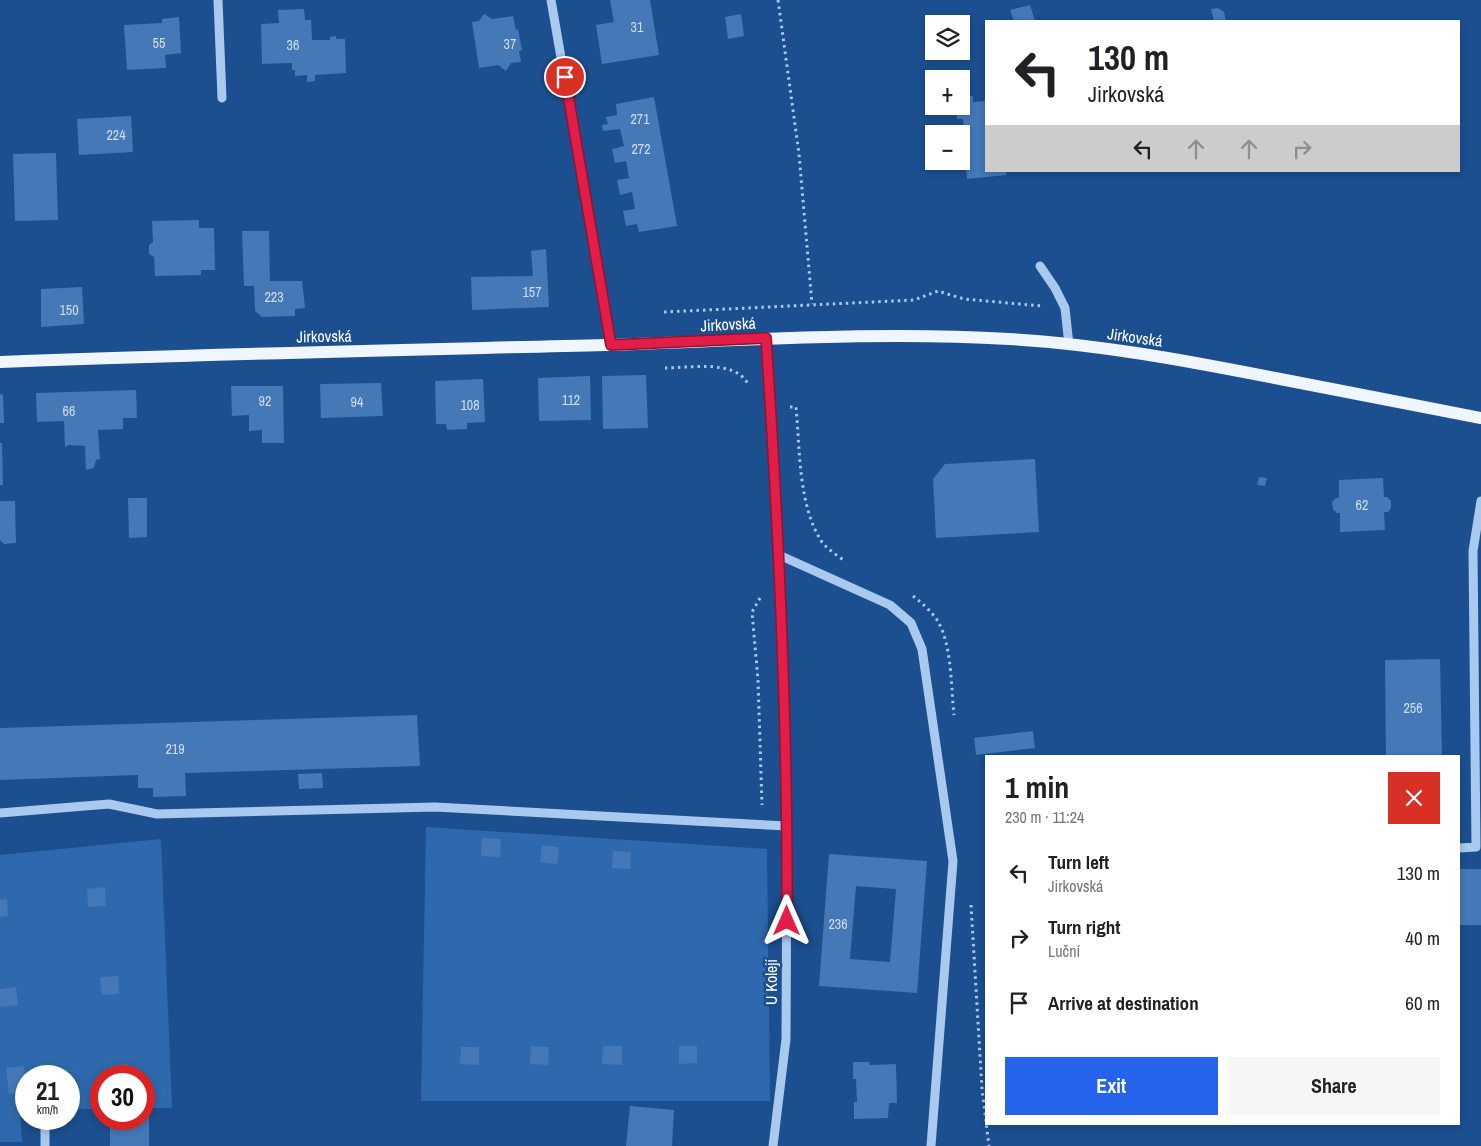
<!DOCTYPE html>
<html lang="en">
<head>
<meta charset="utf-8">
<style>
	:root { --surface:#fff; --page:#f6f6f6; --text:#202124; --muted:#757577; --accent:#2563eb }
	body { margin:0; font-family:"Archivo Narrow",sans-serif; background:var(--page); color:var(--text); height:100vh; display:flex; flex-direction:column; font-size:19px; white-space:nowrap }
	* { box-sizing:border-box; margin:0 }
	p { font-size:16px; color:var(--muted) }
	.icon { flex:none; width:28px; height:28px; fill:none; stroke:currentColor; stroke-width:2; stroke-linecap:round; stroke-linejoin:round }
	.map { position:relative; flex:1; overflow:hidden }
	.drawer { position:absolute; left:985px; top:755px; width:475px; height:370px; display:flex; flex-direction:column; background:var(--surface); border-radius:0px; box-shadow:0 2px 8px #0003 }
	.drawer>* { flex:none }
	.banner { position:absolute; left:985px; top:20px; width:475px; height:152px; border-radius:0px; box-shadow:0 2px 8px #0003; background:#fff; color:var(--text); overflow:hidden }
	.controls { position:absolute; left:925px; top:15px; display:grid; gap:10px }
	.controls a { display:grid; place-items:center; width:45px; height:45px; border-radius:0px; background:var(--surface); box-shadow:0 2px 8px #0003; font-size:25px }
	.speed { position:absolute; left:15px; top:1065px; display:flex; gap:10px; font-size:25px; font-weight:700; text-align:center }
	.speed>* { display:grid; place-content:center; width:65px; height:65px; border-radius:50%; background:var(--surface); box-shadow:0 2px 8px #0003; line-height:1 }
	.speed small { font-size:12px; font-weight:400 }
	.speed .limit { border:8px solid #d22; background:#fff; color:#111 }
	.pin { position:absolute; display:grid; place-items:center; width:42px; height:42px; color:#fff; margin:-21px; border:2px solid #fff; border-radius:50%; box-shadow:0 1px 5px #0007 }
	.me { position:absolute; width:55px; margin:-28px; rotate:0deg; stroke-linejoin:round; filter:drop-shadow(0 0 4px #0008) }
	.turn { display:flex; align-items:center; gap:18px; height:105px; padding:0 20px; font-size:22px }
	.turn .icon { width:65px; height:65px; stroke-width:2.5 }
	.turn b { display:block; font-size:35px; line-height:42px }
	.lanes { display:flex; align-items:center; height:48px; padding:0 20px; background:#0003; justify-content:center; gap:25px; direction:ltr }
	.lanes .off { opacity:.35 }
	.round { display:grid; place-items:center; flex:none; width:52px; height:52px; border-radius:0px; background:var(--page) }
	.overview { display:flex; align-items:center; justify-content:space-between; height:85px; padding:0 20px }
	h1 { font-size:30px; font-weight:700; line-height:38px }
	.cta { display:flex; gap:10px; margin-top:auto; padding:10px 20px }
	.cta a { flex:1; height:58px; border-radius:0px; background:var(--accent); color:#fff; font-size:20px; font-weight:700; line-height:58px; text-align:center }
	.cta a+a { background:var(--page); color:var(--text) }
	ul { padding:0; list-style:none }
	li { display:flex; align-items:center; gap:15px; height:65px; padding:0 20px }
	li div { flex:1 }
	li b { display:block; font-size:19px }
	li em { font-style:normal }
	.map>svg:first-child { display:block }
	.green { fill:#2e69ad }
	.building { fill:#4478b7; fill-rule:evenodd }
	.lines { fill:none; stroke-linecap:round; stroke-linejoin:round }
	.path { stroke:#a9c9ee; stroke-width:3; stroke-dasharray:2.5 4; stroke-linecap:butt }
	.minor { stroke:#a9c9ee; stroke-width:9 }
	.major { stroke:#f0f6ff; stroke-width:12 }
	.route-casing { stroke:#92132f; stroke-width:12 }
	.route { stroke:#e11d48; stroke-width:9 }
	.labels { text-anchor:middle; stroke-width:5; stroke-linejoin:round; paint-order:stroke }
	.number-label { font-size:14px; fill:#d0dded }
	.street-label { font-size:16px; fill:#fff; stroke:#1b4f8f }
</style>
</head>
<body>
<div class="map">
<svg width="1481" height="1146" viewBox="0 0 1481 1146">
	<rect width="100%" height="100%" fill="#1b4f8f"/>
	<g class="green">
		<polygon points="426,827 767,849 770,1101 421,1101"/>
		<polygon points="161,839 172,1108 144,1108 144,1076 101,1076 101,1109 69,1109 69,1076 26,1076 26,1108 20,1108 22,1142 0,1142 0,855"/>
	</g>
	<g class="building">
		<polygon points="610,0 650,0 659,55 602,64 596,25 614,22"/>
		<polygon points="1030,5 1035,21 1014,21 1010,10"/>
		<polygon points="1218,8 1224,12 1226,21 1214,21 1211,9"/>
		<polygon points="304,9 305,20 311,20 312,40 330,40 330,37 336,36 336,39 345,39 346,73 315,75 315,81 307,82 307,75 295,76 295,70 292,70 292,63 262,64 261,24 279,23 278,10"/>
		<polygon points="484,14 492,19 513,16 516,30 518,29 522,50 519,51 521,62 511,63 506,71 498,65 479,68 472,22 479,21"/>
		<polygon points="741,14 744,36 728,39 725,17"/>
		<polygon points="179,17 181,53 165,55 166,68 127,70 124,25 162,23 162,19"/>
		<polygon points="961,96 973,96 973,102 986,101 986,171 1006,171 1006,175 967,179 965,149 961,145 961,134 964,131 963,119 957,119 956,106 961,106"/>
		<polygon points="654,97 677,226 639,232 637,224 626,226 623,211 635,209 632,192 620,195 617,180 629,178 626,161 615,163 612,149 624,146 620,129 603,131 602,125 608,124 606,117 617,115 616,104"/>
		<polygon points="131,116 133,152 79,155 77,119"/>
		<polygon points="56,153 58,220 15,221 13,154"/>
		<polygon points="199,220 199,228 214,228 215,270 201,270 201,275 155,276 154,257 149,254 149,245 153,242 152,221"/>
		<polygon points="242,231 269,231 270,281 302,281 305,308 295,309 295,316 262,317 255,311 254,286 244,286"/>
		<polygon points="546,249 549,307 472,310 471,277 533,276 531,251"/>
		<polygon points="82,287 84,324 41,327 41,289"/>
		<polygon points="646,375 648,428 603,429 602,376"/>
		<polygon points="590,376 591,420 539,421 538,378"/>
		<polygon points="483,379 485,422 467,423 467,429 447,430 446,424 436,424 435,381"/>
		<polygon points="381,383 383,416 321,418 320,384"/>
		<polygon points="231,386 283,386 284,443 262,443 262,430 249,431 249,415 232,416"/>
		<polygon points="136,390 137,418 123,418 123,429 98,430 100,459 96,460 94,468 86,470 85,446 69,445 65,447 64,421 37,422 36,393"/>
		<polygon points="0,394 3,395 4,423 0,423"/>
		<polygon points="0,443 2,443 3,485 0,485"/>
		<polygon points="1035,459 1039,532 936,538 933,479 945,464"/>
		<polygon points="1259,477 1267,478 1265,486 1257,485"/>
		<polygon points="1383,478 1384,497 1387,497 1391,501 1391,508 1388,512 1384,512 1385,530 1340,532 1340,513 1337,513 1333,509 1332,502 1336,498 1339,498 1339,480"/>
		<polygon points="128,498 147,498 147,537 129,538"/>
		<polygon points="0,501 15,501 16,543 4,544 0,540"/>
		<polygon points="1440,659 1442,756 1386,756 1385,660"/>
		<polygon points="417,715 420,766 185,773 186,796 153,797 153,788 138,788 138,775 0,780 0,728"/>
		<polygon points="1033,731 1035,748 976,755 974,738"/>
		<polygon points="322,773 323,788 299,789 298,774"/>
		<polygon points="482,838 501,839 500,857 481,856"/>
		<polygon points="542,845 559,847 557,864 540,862"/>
		<polygon points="613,851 631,852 630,869 612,868"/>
		<path d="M829,854l98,7 -10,132 -98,-7zM856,886l40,3 -6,73 -40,-3z"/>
		<rect x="1459" y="869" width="22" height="56"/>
		<polygon points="105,887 106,906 88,907 87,889"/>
		<polygon points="7,899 8,916 0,917 0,900"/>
		<polygon points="118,976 119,994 102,995 100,977"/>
		<polygon points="16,987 18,1005 0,1007 0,989"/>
		<polygon points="531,1046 549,1047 548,1065 530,1064"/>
		<polygon points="603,1046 622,1046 622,1065 602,1064"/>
		<polygon points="679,1046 697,1046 697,1063 679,1064"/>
		<polygon points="461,1047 479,1047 479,1065 460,1064"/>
		<polygon points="853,1062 869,1062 870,1065 896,1064 897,1103 889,1103 888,1118 854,1119 854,1102 857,1102 856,1079 853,1079"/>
		<polygon points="129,1064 129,1076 111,1076 110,1066"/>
		<polygon points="24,1066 26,1092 9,1094 6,1068"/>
		<polygon points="630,1106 674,1110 672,1146 626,1146"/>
		<polygon points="144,1113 149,1113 149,1146 110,1146 110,1119 144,1119"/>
	</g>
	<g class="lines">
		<g class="path">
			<polyline points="778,0 799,154 812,304"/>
			<polyline points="664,312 914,300 938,291 964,299 1042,306"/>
			<path d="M665,368c24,0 70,-9 83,16"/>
			<path d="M790,407h6c4,41 2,95 24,132 4,8 18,17 25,22"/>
			<path d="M913,596c9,7 18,15 24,24 15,23 14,68 17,95"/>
			<polyline points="760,598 752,612 758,680 762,805"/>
			<polyline points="971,905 982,1089 989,1146"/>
		</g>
		<g class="minor">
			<polyline points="218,0 222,98"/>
			<polyline points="551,0 611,345"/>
			<polyline points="1040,266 1055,288 1065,308 1069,345"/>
			<polyline points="766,338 779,555 787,826 786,1039 773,1146"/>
			<polyline points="779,555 890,605 911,623 922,649 953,861 931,1146"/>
			<polyline points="0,813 109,804 157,814 435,807 787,826"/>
			<polyline points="1459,848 1476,847 1473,551 1481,501"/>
			<polyline points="45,1125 45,1146"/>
		</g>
		<path class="major" d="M0,362c202,-8 404,-12 606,-17 134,-4 268,-14 403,-6 90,5 179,22 266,39 69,13 137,27 206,40"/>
	</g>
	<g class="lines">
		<defs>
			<path id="route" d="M565,77l46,268 155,-7c13,194 22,388 21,583"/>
		</defs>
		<use href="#route" class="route-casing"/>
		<use href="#route" class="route"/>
	</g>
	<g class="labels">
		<g class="number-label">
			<text x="637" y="32">31</text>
			<text x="159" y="48">55</text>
			<text x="510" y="49">37</text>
			<text x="293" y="50">36</text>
			<text x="640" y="124">271</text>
			<text x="116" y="140">224</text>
			<text x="641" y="154">272</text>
			<text x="532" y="297">157</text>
			<text x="274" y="302">223</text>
			<text x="69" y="315">150</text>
			<text x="571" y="405">112</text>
			<text x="265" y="406">92</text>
			<text x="357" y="407">94</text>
			<text x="470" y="410">108</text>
			<text x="69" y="416">66</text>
			<text x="1362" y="510">62</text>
			<text x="1413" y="713">256</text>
			<text x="175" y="754">219</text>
			<text x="838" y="929">236</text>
		</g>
		<g class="street-label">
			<text transform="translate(728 324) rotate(-3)" y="6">Jirkovská</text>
			<text transform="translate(324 336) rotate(-1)" y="6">Jirkovská</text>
			<text transform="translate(1135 337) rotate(8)" y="6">Jirkovská</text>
			<text transform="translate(771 982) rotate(-90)" y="6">U Kolejí</text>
		</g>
	</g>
</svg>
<div class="controls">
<a><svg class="icon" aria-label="layers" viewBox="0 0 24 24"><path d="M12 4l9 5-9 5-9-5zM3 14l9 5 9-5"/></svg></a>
<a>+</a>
<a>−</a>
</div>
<div class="speed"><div>21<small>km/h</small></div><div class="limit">30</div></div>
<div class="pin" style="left:565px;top:77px;background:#d93025"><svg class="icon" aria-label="arrive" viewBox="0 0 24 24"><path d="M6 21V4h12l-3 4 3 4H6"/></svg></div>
<svg class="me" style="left:787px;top:921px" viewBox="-20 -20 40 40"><path d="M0-17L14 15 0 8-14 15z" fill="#e11d48" stroke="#fff" stroke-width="4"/></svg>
<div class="banner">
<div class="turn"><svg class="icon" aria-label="left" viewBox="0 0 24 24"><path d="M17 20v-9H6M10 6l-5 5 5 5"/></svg><div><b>130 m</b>Jirkovská</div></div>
<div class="lanes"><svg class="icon" aria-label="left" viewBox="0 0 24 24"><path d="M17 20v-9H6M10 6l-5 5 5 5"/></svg><svg class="icon off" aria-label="ahead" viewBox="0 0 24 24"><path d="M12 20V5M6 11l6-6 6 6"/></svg><svg class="icon off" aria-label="ahead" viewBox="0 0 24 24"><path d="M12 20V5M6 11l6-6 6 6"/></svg><svg class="icon off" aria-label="right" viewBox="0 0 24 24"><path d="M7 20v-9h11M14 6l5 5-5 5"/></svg></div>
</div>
<section class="drawer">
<div class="overview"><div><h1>1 min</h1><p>230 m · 11:24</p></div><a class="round" style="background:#d93025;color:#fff"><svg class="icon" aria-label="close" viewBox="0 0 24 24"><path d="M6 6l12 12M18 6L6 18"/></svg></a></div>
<ul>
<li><svg class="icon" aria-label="left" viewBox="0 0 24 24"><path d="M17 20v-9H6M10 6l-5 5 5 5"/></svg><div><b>Turn left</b><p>Jirkovská</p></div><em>130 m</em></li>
<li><svg class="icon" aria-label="right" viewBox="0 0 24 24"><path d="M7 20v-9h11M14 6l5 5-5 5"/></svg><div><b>Turn right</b><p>Luční</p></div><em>40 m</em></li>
<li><svg class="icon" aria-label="arrive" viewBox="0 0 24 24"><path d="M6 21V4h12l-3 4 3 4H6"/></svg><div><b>Arrive at destination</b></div><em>60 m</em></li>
</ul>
<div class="cta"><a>Exit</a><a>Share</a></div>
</section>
</div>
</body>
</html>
